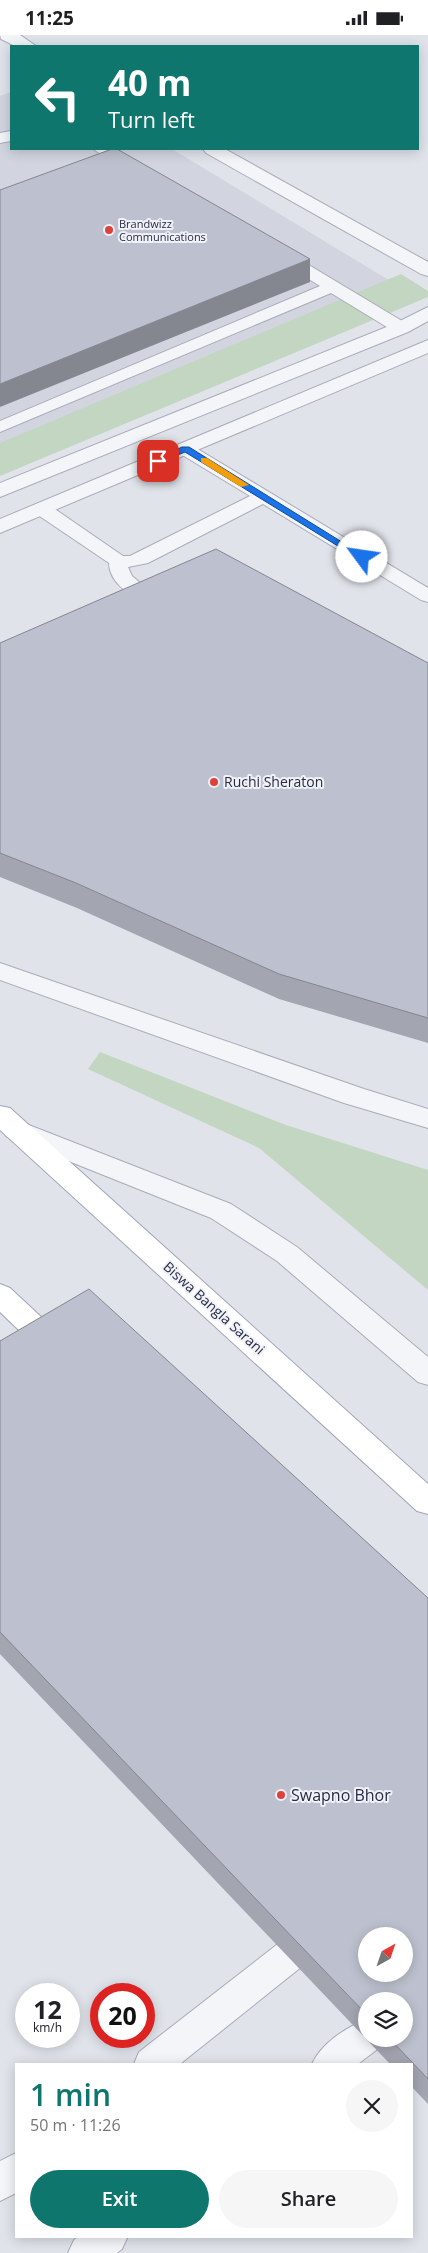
<!DOCTYPE html>
<html lang="en">
<head>
<meta charset="utf-8">
<style>
	:root { --surface:#fff; --page:#f6f6f6; --text:#202124; --muted:#757577; --accent:#0f766e }
	body { margin:0; font-family:"Open Sans",sans-serif; background:var(--page); color:var(--text); height:100vh; display:flex; flex-direction:column; font-size:19px; white-space:nowrap }
	* { box-sizing:border-box; margin:0 }
	p { font-size:16px; color:var(--muted) }
	.icon { flex:none; width:28px; height:28px; fill:none; stroke:currentColor; stroke-width:2; stroke-linecap:round; stroke-linejoin:round }
	.map { position:relative; flex:1; overflow:hidden }
	.panel { position:absolute; left:15px; top:2028px; width:398px; height:175px; display:flex; flex-direction:column; background:var(--surface); border-radius:0px; box-shadow:0 2px 12px #0003 }
	.panel>* { flex:none }
	.guide { position:absolute; left:10px; top:10px; width:409px; height:105px; border-radius:0px; box-shadow:0 2px 12px #0003; background:#0f766e; color:#fff; overflow:hidden }
	.needle { width:32px; rotate:40deg }
	.fabs { position:absolute; left:358px; top:1892px; display:grid; gap:10px }
	.fabs a { display:grid; place-items:center; width:55px; height:55px; border-radius:50%; background:var(--surface); box-shadow:0 2px 12px #0003; font-size:25px }
	.speed { position:absolute; left:15px; top:1948px; display:flex; gap:10px; font-size:25px; font-weight:700; text-align:center }
	.speed>* { display:grid; place-content:center; width:65px; height:65px; border-radius:50%; background:var(--surface); box-shadow:0 2px 12px #0003; line-height:1 }
	.speed small { font-size:12px; font-weight:400 }
	.speed .limit { border:8px solid #d22; background:#fff; color:#111 }
	.pin { position:absolute; display:grid; place-items:center; width:42px; height:42px; color:#fff; margin:-21px; border-radius:10px; box-shadow:0 2px 8px #0006 }
	.me { position:absolute; width:55px; margin:-28px; rotate:301deg; stroke-linejoin:round; filter:drop-shadow(0 0 4px #0008) }
	.turn { display:flex; align-items:center; gap:18px; height:105px; padding:0 15px; font-size:22px }
	.turn .icon { width:65px; height:65px; stroke-width:2.5 }
	.turn b { display:block; font-size:35px; line-height:42px }
	.round { display:grid; place-items:center; flex:none; width:52px; height:52px; border-radius:26px; background:var(--page) }
	.headline { display:flex; align-items:center; justify-content:space-between; height:85px; padding:0 15px }
	h1 { font-size:30px; font-weight:600; line-height:38px; color:var(--accent) }
	.button { display:flex; gap:10px; margin-top:auto; padding:10px 15px }
	.button a { flex:1; height:58px; border-radius:30px; background:var(--accent); color:#fff; font-size:20px; font-weight:600; line-height:58px; text-align:center }
	.button a+a { background:var(--page); color:var(--text) }
	.status { display:flex; justify-content:space-between; align-items:center; height:35px; padding:0 25px; background:var(--surface); direction:ltr }
	.status svg { height:14px; fill:currentColor }
	.map>svg:first-child { display:block }
	.built { fill:#d2d5e0 }
	.green { fill:#c2d6c1 }
	.lines { fill:none; stroke-linecap:round; stroke-linejoin:round }
	.service-casing { stroke:#a9acb9; stroke-width:2 }
	.minor-casing { stroke:#a9acb9; stroke-width:2 }
	.tertiary-casing { stroke:#a9acb9; stroke-width:2 }
	.primary-casing { stroke:#9fa4b8; stroke-width:2 }
	.service { fill:#f4f5f9; fill-rule:evenodd }
	.minor { fill:#f4f5f9; fill-rule:evenodd }
	.tertiary { fill:#f4f5f9; fill-rule:evenodd }
	.primary { fill:#fff; fill-rule:evenodd }
	.wall { fill:#a3a5b1; fill-rule:evenodd }
	.shaded-wall { fill:#848690 }
	.building { fill:#bdc0ce; stroke:#848690; fill-rule:evenodd }
	.route { fill:#1a73e8; stroke:#114b97 }
	.slow { fill:#f59e0b }
	.poi-dot { fill:#dc423a; stroke:#f1f2f8; stroke-width:2 }
	.labels { text-anchor:middle; stroke-width:4; stroke-linejoin:round; paint-order:stroke }
	.far-poi-label { font-size:11px; fill:#272c44; stroke:#f1f2f8; text-anchor:start }
	.poi-label { font-size:14px; fill:#272c44; stroke:#f1f2f8; text-anchor:start }
	.street-label { font-size:14px; fill:#272c44; stroke:#f1f2f8 }
	.near-poi-label { font-size:16px; fill:#272c44; stroke:#f1f2f8; text-anchor:start }
</style>
</head>
<body>
<div class="status"><b>11:25</b><svg viewBox="0 0 49 12"><path d="M0 12V9h3v3zM5 12V6h3v6zM10 12V3h3v9zM15 12V0h3v12zM26 1h20v11H26zM47 4h2v5h-2z"/></svg></div>
<div class="map">
<svg width="428" height="2218" viewBox="0 0 428 2218">
	<rect width="100%" height="100%" fill="#e1e3eb"/>
	<polygon class="built" points="11,57 11,114 172,114 407,256 0,430 0,61"/>
	<g class="green">
		<polygon points="401,239 428,256 428,262 0,441 0,408"/>
		<polygon points="100,1017 286,1090 428,1135 428,1255 259,1113 88,1034"/>
	</g>
	<g class="lines">
		<defs>
			<g id="service">
				<polygon points="11,96 11,106 0,108 0,98"/>
				<polygon points="93,114 112,114 142,133 140,136 128,136"/>
				<polygon points="281,215 287,217 407,289 410,293 407,297 395,297 331,258 0,397 0,386 320,251 275,223 273,220 275,217"/>
				<path d="M185,409l6,1 237,143v14l-7,-2 -158,-96 -115,59 -20,4 4,9 20,17 -3,4c-18,4 -40,-16 -40,-34l-74,-50 -2,-4 2,-4 7,-2 7,2 74,51h7l120,-60 -71,-43 -3,-4 3,-4z"/>
			</g>
			<g id="minor">
				<polygon points="0,0 20,0 36,11 15,11 1,4"/>
				<polygon points="203,114 225,114 428,227 428,241 421,239 206,118"/>
				<polygon points="428,272 428,286 408,297 0,462 0,448 394,289"/>
				<polygon points="428,305 428,318 0,498 0,484"/>
			</g>
			<g id="tertiary">
				<polygon points="0,928 364,1054 428,1074 428,1093 344,1068 0,945"/>
				<polygon points="16,1085 231,1169 297,1212 428,1322 428,1350 418,1347 277,1226 211,1183 6,1101 2,1094 6,1087"/>
				<polygon points="318,1883 330,1887 336,1898 330,1909 180,2029 134,2029 139,2017 306,1887"/>
				<path d="M366,1985v19h17l-4,9 -21,16h-46c9,-20 34,-37 54,-44z"/>
				<polygon points="16,2118 16,2158 0,2166 0,2126"/>
				<polygon points="79,2201 128,2201 122,2214 117,2218 68,2218 74,2205"/>
			</g>
			<g id="primary">
				<polygon points="0,1071 10,1073 428,1449 428,1479 417,1476 0,1095"/>
				<polygon points="0,1249 10,1253 68,1307 73,1315 68,1323 58,1326 48,1323 0,1277"/>
			</g>
		</defs>
		<use href="#service" class="service-casing"/>
		<use href="#minor" class="minor-casing"/>
		<use href="#tertiary" class="tertiary-casing"/>
		<use href="#primary" class="primary-casing"/>
		<use href="#service" class="service"/>
		<use href="#minor" class="minor"/>
		<use href="#tertiary" class="tertiary"/>
		<use href="#primary" class="primary"/>
	</g>
	<g class="wall">
		<polygon points="0,608 428,628 428,1008 279,964 77,873 0,842"/>
		<path d="M0,1306l428,257v506l-17,-18v-22h-21l-390,-410zM366,1966l38,38h-38z"/>
	</g>
	<polygon class="shaded-wall" points="310,224 310,247 0,372 0,349"/>
	<g class="building">
		<polygon points="112,114 117,114 310,224 0,349 0,155"/>
		<polygon points="216,514 428,628 428,983 279,939 76,848 0,818 0,608"/>
		<path d="M89,1254l339,309v481l-38,-40h14v-38h-38v13l-366,-382v-291zM366,1901h38v38h-38z"/>
	</g>
	<polygon class="route" points="182,412 189,412 366,522 359,524 185,417 161,427 153,426"/>
	<polygon class="slow" points="201,423 207,423 249,450 241,452 201,427"/>
	<g class="poi-dot">
		<circle cx="109" cy="195" r="5"/>
		<circle cx="214" cy="747" r="5"/>
		<circle cx="281" cy="1760" r="5"/>
	</g>
	<g class="labels">
		<g class="far-poi-label">
			<text x="119" y="193">Brandwizz<tspan x="119" dy="13">Communications</tspan></text>
		</g>
		<g class="poi-label">
			<text x="224" y="752">Ruchi Sheraton</text>
		</g>
		<g class="street-label">
			<text transform="translate(214 1273) rotate(42)" y="5">Biswa Bangla Sarani</text>
		</g>
		<g class="near-poi-label">
			<text x="291" y="1766">Swapno Bhor</text>
		</g>
	</g>
</svg>
<div class="fabs">
<a><svg class="needle" viewBox="-14 -14 28 28"><path d="M0-13l5 13h-10z" fill="#e53935"/><path d="M0 13l5-13h-10z" fill="#757577"/></svg></a>
<a><svg class="icon" aria-label="layers" viewBox="0 0 24 24"><path d="M12 4l9 5-9 5-9-5zM3 14l9 5 9-5"/></svg></a>
</div>
<div class="speed"><div>12<small>km/h</small></div><div class="limit">20</div></div>
<div class="pin" style="left:158px;top:426px;background:#d93025"><svg class="icon" aria-label="arrive" viewBox="0 0 24 24"><path d="M6 21V4h12l-3 4 3 4H6"/></svg></div>
<svg class="me" style="left:362px;top:522px" viewBox="-20 -20 40 40"><circle r="19" fill="#fff"/><path d="M0-13L10 11 0 6-10 11z" fill="#1a73e8"/></svg>
<div class="guide">
<div class="turn"><svg class="icon" aria-label="left" viewBox="0 0 24 24"><path d="M17 20v-9H6M10 6l-5 5 5 5"/></svg><div><b>40 m</b>Turn left</div></div>
</div>
<section class="panel">
<div class="headline"><div><h1>1 min</h1><p>50 m · 11:26</p></div><a class="round"><svg class="icon" aria-label="close" viewBox="0 0 24 24"><path d="M6 6l12 12M18 6L6 18"/></svg></a></div>
<div class="button"><a>Exit</a><a>Share</a></div>
</section>
</div>
</body>
</html>
